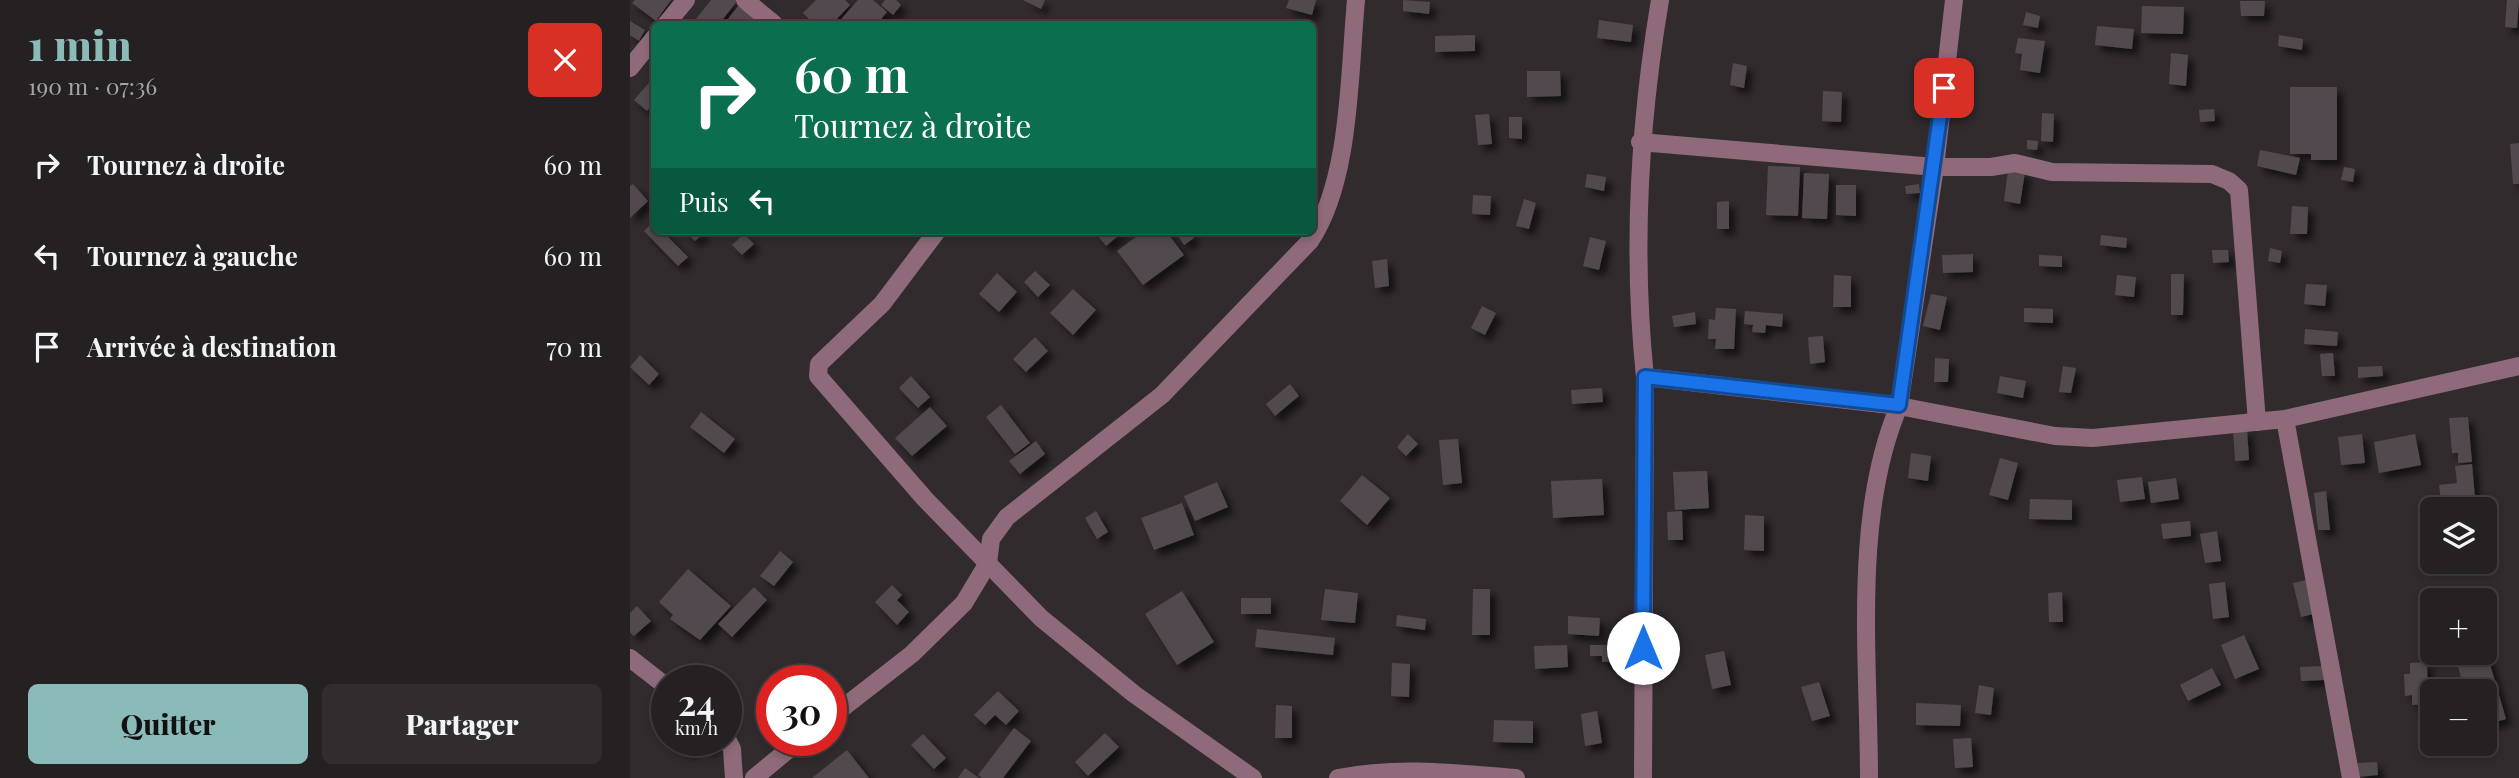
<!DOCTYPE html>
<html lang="fr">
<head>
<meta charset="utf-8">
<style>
	:root { --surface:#252022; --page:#312d2f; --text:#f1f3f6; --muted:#a3a3a5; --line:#423e40; --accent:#8bbbb9 }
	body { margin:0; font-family:"Playfair Display",serif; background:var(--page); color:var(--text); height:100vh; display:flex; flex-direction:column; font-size:26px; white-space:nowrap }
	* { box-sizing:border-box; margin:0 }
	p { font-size:23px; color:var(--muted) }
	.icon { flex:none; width:38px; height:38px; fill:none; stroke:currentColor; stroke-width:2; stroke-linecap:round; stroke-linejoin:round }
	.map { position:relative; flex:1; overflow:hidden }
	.sheet { display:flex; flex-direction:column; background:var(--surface); width:630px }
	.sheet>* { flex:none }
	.hud { position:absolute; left:21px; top:21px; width:665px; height:214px; border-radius:10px; box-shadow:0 4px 10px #0003,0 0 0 2px var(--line); background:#0b6e4f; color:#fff; overflow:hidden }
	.fabs { position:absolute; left:1790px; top:497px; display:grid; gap:14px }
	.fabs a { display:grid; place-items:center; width:77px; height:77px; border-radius:10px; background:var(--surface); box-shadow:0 4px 10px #0003,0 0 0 2px var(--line); font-size:35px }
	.speed { position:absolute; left:21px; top:665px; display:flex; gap:14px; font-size:35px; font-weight:700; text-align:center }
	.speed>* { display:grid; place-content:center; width:91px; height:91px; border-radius:50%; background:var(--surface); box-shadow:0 4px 10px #0003,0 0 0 2px var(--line); line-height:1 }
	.speed small { font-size:18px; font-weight:400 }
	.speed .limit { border:10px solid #d22; background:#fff; color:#111 }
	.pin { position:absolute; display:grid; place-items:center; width:60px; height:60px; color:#fff; margin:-30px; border-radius:14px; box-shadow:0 4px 10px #0006 }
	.me { position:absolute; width:77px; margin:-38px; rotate:0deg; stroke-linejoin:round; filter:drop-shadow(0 0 5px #0008) }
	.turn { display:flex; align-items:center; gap:24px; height:147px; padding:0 28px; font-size:32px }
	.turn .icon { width:91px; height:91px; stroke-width:2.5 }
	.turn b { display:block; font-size:49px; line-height:60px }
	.then { display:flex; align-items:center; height:66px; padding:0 28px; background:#0003; gap:14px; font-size:26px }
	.round { display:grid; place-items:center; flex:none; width:74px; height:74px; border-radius:10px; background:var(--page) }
	.summary { display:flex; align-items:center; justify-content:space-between; height:119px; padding:0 28px }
	h1 { font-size:42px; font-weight:800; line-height:52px; color:var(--accent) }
	.primary-button { display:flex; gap:14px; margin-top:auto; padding:14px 28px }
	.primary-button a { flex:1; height:80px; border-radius:10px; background:var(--accent); color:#111; font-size:28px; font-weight:800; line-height:80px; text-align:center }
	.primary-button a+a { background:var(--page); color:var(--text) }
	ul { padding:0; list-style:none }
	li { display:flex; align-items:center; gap:21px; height:91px; padding:0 28px }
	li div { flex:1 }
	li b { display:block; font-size:26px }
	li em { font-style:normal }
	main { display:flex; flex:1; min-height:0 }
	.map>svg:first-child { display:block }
	.building { fill:#514a4d; filter:url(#shadow) }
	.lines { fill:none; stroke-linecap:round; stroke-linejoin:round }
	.minor { stroke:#8f6a7b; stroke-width:18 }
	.route-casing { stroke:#114b97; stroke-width:18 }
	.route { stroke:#1a73e8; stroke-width:12 }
</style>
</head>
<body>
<main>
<section class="sheet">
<div class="summary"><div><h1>1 min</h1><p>190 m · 07:36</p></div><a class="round" style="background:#d93025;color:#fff"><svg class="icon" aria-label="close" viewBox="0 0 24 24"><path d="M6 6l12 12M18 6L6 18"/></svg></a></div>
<ul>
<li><svg class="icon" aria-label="right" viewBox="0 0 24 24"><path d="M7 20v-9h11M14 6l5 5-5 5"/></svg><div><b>Tournez à droite</b></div><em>60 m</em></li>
<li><svg class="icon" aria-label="left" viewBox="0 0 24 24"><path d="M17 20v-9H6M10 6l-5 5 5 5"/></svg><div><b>Tournez à gauche</b></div><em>60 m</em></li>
<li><svg class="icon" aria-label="arrive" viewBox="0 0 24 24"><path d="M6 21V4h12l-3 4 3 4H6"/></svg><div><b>Arrivée à destination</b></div><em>70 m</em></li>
</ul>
<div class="primary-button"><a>Quitter</a><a>Partager</a></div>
</section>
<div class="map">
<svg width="1889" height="778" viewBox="0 0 1889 778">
	<defs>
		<filter id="shadow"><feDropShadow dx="6" dy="6" stdDeviation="3.5" flood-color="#0009"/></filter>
	</defs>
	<rect width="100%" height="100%" fill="#312b2e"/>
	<g class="building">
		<polygon points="5,0 41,0 26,21 2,3"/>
		<polygon points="81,0 108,0 89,24 62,24"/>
		<polygon points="186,0 215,0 220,5 202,24 184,24 173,13"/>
		<polygon points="228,0 243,0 257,12 247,24 207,24"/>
		<polygon points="255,0 266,0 271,5 263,15 251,5"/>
		<polygon points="393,0 415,0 411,9"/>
		<polygon points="659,0 686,0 682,15 656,8"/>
		<polygon points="773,0 800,2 799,14 773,11"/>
		<polygon points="1877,0 1889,0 1887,28 1875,27"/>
		<polygon points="1610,1 1635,1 1634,16 1611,16"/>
		<polygon points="108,6 132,24 94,24"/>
		<polygon points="1512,6 1554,7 1553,34 1511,33"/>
		<polygon points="1396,12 1410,16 1408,28 1393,25"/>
		<polygon points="969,20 1003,25 1001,42 967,38"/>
		<polygon points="0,21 15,30 9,41 0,35"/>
		<polygon points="1467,26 1504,29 1502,49 1465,45"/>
		<polygon points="845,35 845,51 805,52 805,36"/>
		<polygon points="1649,35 1673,39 1672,50 1648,46"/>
		<polygon points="1388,38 1415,41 1410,73 1390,70 1392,54 1385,53"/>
		<polygon points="1541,53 1558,55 1556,86 1539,84"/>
		<polygon points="1103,63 1117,66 1114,88 1100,85"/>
		<polygon points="897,71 930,71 931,96 897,97"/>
		<polygon points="24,77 24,102 17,111 4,100"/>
		<polygon points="1660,87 1707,87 1707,160 1681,160 1681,154 1660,154"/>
		<polygon points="1193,91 1212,92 1211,122 1192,121"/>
		<polygon points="1584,109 1585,121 1570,122 1569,110"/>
		<polygon points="1412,113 1424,114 1423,142 1411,141"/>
		<polygon points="859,114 862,144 848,145 845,115"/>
		<polygon points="879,117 892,117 892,139 879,138"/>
		<polygon points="1397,140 1408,141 1407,150 1397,149"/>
		<polygon points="1889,143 1889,184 1883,184 1880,144"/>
		<polygon points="1630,150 1670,158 1666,175 1627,166"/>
		<polygon points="1138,166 1170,167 1168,216 1136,215"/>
		<polygon points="1714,167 1725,169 1723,182 1711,180"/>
		<polygon points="1378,170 1395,172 1390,204 1374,201"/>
		<polygon points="1174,173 1199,174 1197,219 1172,218"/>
		<polygon points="957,174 976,177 974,191 955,187"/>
		<polygon points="3,184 18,201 0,218 0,186"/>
		<polygon points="1289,184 1290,193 1276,194 1275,186"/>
		<polygon points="1206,185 1226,185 1226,216 1206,215"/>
		<polygon points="843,195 861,196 860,215 842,214"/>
		<polygon points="894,199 906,203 899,229 886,226"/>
		<polygon points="1099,201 1099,229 1087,229 1087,202"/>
		<polygon points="1662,206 1678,207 1677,234 1660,234"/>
		<polygon points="23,222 24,231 32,231 58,257 48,266 14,231"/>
		<polygon points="55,231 76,231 65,241"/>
		<polygon points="464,231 494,231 476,246"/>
		<polygon points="514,231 536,231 554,255 513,285 487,251"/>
		<polygon points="545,231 559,231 564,238 554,245"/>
		<polygon points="114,234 124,244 112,255 102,245"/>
		<polygon points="1471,235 1497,238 1496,248 1470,245"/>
		<polygon points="960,237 976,241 969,270 953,266"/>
		<polygon points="1640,248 1652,251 1650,263 1638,261"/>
		<polygon points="1582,250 1598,250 1599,262 1583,263"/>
		<polygon points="1343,254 1343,272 1313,273 1312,255"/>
		<polygon points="1409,255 1432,256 1432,267 1409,266"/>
		<polygon points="757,259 759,286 745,288 742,261"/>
		<polygon points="405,271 420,285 408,297 394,282"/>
		<polygon points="367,273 387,292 369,312 349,294"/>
		<polygon points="1541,274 1554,274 1553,315 1541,315"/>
		<polygon points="1204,275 1221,276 1221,307 1203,307"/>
		<polygon points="1487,275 1506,277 1504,297 1485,295"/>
		<polygon points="1676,284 1697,285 1695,306 1674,304"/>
		<polygon points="443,289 466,310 443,335 420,313"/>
		<polygon points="1301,294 1317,297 1310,330 1293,326"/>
		<polygon points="852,306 866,313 855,335 841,328"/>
		<polygon points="1086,308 1106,309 1104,349 1085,349 1086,339 1078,339 1079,319 1085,320"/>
		<polygon points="1394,308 1423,309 1423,323 1394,322"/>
		<polygon points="1115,311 1153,314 1152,327 1136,325 1135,333 1122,332 1123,325 1114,324"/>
		<polygon points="1065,312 1066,324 1044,327 1042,316"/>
		<polygon points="1675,329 1708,332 1707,346 1674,344"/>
		<polygon points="1193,336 1195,362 1180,364 1178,337"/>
		<polygon points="405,337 418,351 396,372 383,359"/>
		<polygon points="1703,353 1705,376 1692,376 1690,354"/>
		<polygon points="10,355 29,374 19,385 0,367"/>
		<polygon points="1305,358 1319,359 1318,382 1304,382"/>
		<polygon points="1433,366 1446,368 1441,393 1429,392"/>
		<polygon points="1752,366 1753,376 1728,378 1728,367"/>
		<polygon points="281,376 300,397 288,408 269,388"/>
		<polygon points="1370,376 1396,381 1393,398 1367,393"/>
		<polygon points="660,384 669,396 645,416 636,404"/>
		<polygon points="972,388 973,402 942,404 941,390"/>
		<polygon points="371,405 400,443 385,454 356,417"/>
		<polygon points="300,407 317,426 282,456 265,438"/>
		<polygon points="71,412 105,439 94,453 60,427"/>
		<polygon points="1838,417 1842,462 1828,463 1828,453 1822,453 1819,418"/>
		<polygon points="1617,429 1619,460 1605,461 1603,430"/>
		<polygon points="778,434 788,444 776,456 767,447"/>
		<polygon points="1732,434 1735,463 1711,465 1708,437"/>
		<polygon points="1785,434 1791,465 1749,473 1744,442"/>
		<polygon points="828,439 832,483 813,485 809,440"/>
		<polygon points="406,441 415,454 390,474 379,461"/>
		<polygon points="1281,453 1301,456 1298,481 1278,478"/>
		<polygon points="1370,458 1388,463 1378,500 1359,495"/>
		<polygon points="1842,464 1846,509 1812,509 1809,485 1827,483 1825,466"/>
		<polygon points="1077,471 1079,508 1045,510 1043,472"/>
		<polygon points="732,475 760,498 737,525 710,501"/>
		<polygon points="1512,477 1515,499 1490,502 1487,480"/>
		<polygon points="1546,478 1549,499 1521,503 1518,482"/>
		<polygon points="972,479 974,515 923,518 921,481"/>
		<polygon points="587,482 598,507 565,521 554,496"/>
		<polygon points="1696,491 1700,530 1688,530 1684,493"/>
		<polygon points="1400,499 1442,500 1442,520 1399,519"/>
		<polygon points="552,503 564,535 524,550 511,518"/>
		<polygon points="466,511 478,532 467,539 455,518"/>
		<polygon points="1052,511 1053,540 1038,540 1037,512"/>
		<polygon points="1115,515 1134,516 1134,551 1114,550"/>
		<polygon points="1560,521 1561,536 1533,539 1531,524"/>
		<polygon points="1587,531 1591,561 1575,563 1570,534"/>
		<polygon points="150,551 163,562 144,586 130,576"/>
		<polygon points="58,569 101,606 70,640 40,619 43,615 29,602"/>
		<polygon points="1676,580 1683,614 1671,617 1663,583"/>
		<polygon points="1595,582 1599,617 1583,619 1579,584"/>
		<polygon points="262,585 272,595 267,600 279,612 267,625 245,602"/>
		<polygon points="124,587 137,600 102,637 88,624"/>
		<polygon points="695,589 728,593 725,623 691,620"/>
		<polygon points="843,589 860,589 860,635 842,635"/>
		<polygon points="552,591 584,642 547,665 515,614"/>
		<polygon points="1432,592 1433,622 1419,622 1418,593"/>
		<rect x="611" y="598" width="30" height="16"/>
		<polygon points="7,606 21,621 4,636 0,632 0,613"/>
		<polygon points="767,615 796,619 795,630 766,626"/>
		<polygon points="938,616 970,618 969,636 938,634"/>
		<polygon points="627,629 705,638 703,655 625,647"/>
		<polygon points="1614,635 1629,669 1605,679 1591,645"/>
		<polygon points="937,645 938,667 905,669 904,646"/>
		<polygon points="960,645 987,645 986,662 972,662 972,656 960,656"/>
		<polygon points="1094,651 1101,685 1082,689 1075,655"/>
		<polygon points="1857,654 1876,719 1855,725 1855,691 1835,691 1827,663"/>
		<polygon points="1797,662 1798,704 1782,705 1782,695 1775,696 1774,674 1780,674 1780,663"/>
		<polygon points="762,663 780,664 779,697 761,696"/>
		<polygon points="1693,666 1694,680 1671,681 1670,667"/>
		<polygon points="1582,668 1591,685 1558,701 1550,685"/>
		<polygon points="1189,682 1200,716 1182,721 1171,687"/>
		<polygon points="1349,685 1364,688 1361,715 1345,713"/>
		<polygon points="368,691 389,711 376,725 365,715 355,725 344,715"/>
		<polygon points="1286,703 1331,705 1330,726 1286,725"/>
		<polygon points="646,705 662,706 662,738 645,738"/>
		<polygon points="967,711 972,743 955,746 951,714"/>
		<polygon points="864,720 903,721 903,743 863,742"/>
		<polygon points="384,728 401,741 373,778 352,778 348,775"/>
		<polygon points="475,733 489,747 458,776 445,762"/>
		<polygon points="293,734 316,758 304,769 281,745"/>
		<polygon points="1341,738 1343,767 1325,768 1323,739"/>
		<polygon points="46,740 89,740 76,751 70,743 57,753"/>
		<polygon points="217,750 239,778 182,778"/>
		<polygon points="1747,762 1748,775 1728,777 1728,763"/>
		<polygon points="335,768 349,778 328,778"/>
	</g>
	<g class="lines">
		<g class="minor">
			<polyline points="115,0 144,24"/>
			<polyline points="36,24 56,0"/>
			<polyline points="0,68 24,38"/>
			<polyline points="1010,142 1305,167 1361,167 1385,163 1422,172 1582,174 1599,181 1609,190 1627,422"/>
			<polyline points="307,231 252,304 189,364 188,376 295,499 411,618 504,694 623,778"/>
			<polyline points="1015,377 1269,406 1425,436 1463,438 1655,419 1889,366"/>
			<polyline points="1655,419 1721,778"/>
			<polyline points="0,658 37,687"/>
			<path d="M201,717l81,-63 52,-51 24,-40 3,-24 16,-22 155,-122 148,-154c41,-61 39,-168 46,-241"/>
			<polyline points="96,737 102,749 104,778"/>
			<polyline points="124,778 170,740"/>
			<path d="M708,778c60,-12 118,-5 178,0"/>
			<path d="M1013,778l2,-401c-13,-126 -6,-252 15,-377"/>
			<path d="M1239,778c0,-119 -17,-262 30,-372l36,-239 19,-167"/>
		</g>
	</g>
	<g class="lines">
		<defs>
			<polyline id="route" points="1013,648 1015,377 1269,405 1314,88"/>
		</defs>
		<use href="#route" class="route-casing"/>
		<use href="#route" class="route"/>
	</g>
</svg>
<div class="fabs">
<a><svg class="icon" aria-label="layers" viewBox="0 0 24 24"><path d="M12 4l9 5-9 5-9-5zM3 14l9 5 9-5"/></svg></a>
<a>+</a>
<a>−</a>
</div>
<div class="speed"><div>24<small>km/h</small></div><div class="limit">30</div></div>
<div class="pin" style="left:1314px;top:88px;background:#d93025"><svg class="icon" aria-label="arrive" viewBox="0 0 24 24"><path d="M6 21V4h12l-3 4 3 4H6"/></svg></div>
<svg class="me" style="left:1013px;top:648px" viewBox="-20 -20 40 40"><circle r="19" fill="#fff"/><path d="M0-13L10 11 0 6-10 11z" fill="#1a73e8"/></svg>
<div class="hud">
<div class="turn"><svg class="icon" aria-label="right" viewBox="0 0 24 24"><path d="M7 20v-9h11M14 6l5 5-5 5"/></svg><div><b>60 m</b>Tournez à droite</div></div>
<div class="then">Puis<svg class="icon" aria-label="left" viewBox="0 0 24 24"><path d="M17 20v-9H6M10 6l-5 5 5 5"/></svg></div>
</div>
</div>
</main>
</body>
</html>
